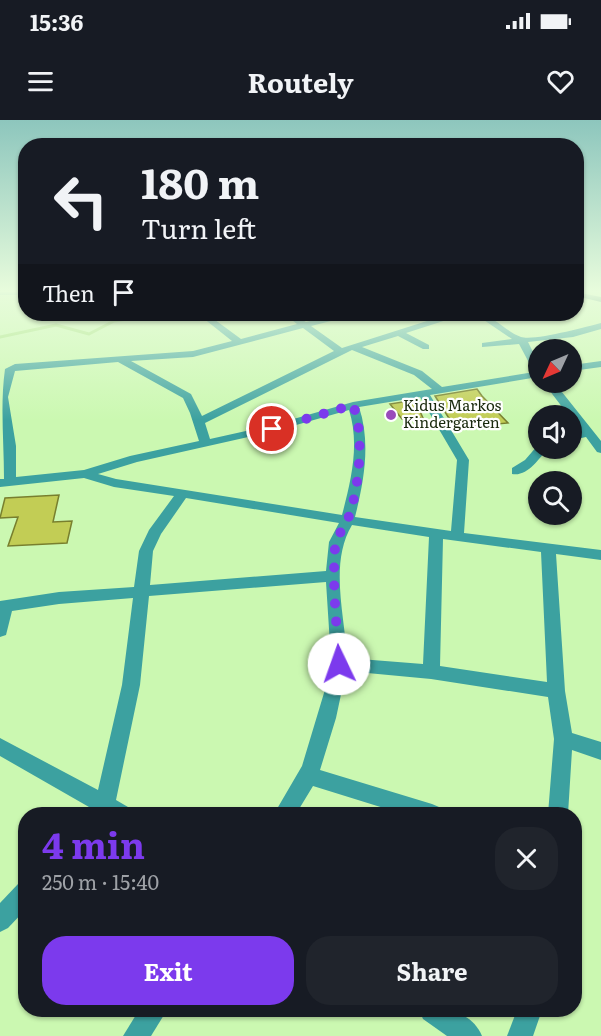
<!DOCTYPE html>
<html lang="en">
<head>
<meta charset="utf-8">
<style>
	:root { --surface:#171b24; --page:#20242c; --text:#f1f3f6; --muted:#9ea1a6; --accent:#7c3aed }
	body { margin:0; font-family:Literata,serif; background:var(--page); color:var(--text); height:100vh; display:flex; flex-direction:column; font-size:22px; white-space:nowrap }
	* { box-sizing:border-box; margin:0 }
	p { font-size:20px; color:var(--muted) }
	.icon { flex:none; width:33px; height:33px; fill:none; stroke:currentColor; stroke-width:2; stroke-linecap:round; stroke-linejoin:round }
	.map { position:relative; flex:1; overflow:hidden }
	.side { position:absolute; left:18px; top:687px; width:564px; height:210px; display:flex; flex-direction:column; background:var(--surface); border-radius:24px; box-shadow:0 2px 4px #0004 }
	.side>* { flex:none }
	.banner { position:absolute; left:18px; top:18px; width:566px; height:183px; border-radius:24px; box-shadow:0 2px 4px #0004; background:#171b24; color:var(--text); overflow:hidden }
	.needle { width:39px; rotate:226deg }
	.fabs { position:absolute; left:528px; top:219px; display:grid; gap:12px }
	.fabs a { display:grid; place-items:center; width:54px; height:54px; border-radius:50%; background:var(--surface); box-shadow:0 2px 4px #0004; font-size:30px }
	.pin { position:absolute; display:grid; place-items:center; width:51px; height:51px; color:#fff; margin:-26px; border:3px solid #fff; border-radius:50%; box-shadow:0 2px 6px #0007 }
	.me { position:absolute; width:66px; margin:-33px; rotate:357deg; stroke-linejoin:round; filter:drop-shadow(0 0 4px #0008) }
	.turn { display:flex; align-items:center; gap:21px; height:126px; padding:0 24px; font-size:27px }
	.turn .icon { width:78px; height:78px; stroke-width:2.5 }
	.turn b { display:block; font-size:42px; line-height:51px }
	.then { display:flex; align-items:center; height:57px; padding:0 24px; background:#0003; gap:12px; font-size:22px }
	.round { display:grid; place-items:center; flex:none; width:63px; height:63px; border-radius:24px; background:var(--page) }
	.headline { display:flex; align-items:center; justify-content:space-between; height:102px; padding:0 24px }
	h1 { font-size:36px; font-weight:700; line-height:45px; color:var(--accent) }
	.primary-button { display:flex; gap:12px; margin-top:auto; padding:12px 24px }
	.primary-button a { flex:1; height:69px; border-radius:24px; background:var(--accent); color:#fff; font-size:24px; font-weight:700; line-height:69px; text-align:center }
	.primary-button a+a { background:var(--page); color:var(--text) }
	.status { display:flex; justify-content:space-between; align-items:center; height:42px; padding:0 30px; background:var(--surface); direction:ltr }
	.status svg { height:16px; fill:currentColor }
	header { display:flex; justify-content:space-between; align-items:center; height:78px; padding:0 24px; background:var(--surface); font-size:27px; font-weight:700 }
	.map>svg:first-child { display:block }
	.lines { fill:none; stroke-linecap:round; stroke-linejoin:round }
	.stream { stroke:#a4e07c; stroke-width:3 }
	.building { fill:#c2cd55; stroke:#787f2e; stroke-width:1.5 }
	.minor { fill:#3ca1a0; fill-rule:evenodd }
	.major { fill:#005453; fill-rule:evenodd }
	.route { stroke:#7c3aed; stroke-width:10; stroke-dasharray:0 18 }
	.poi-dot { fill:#994bbb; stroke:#fff; stroke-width:2 }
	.labels { text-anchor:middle; stroke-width:4.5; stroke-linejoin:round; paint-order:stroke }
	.far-poi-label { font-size:15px; fill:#18280c; stroke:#fff; text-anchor:start }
</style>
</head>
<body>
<div class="status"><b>15:36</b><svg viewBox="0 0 49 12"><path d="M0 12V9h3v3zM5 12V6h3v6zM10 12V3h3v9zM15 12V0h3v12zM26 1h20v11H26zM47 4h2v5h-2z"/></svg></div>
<header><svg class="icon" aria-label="menu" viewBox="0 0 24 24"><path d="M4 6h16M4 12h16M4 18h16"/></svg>Routely<svg class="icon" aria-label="heart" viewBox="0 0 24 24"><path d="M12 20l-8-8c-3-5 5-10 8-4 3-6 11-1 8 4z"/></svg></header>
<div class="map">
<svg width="601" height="916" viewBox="0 0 601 916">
	<rect width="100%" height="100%" fill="#cbf8b1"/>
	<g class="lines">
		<polyline class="stream" points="0,217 56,205 89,214 114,201 160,194"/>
	</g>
	<g class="building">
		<polygon points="477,269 482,276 508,303 455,308 435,276"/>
		<polygon points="415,280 423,298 402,299 390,284"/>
		<polygon points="59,375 53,402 72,401 67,423 8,426 18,397 0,398 5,378"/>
	</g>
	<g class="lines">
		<g class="minor">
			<rect x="0" y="172" width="26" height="3"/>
			<path d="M198,194h9l34,25 56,-15 -13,-10h9l13,8 34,-8h12l-1,2 -40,10 31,22 107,-34h11l-1,2 -53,17 23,12v4h-6l-25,-13 -36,11 60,24 20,16 92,-15 -15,-28 -37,3v-4l30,-4 -37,-25c19,0 29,17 46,23 14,4 64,-10 80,-14v6l-28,8 -45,5 10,20v15l-108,18 39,65 -5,73 137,17v10l-45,-6 9,137 7,42 29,9v18l-29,-10 -4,64h-20l6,-75 -6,-42 -117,-18 -85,-8 -10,47 -16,52 112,34 7,3 3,7h-39l-90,-28 -17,28h-22l28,-48 25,-83 4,-23 -5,-78 -177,14 -9,89 -24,115 12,7 3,7h-45l3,-7 -89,-51v-18l98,52 24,-105 11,-87 -74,6 -47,7 -6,24 -6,2v-36l59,-9 75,-5 5,-36 10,-21 25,-34 -60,-9 -30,-9 -84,9v-8h4c0,-37 -4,-74 1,-110l10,-5 178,-13 39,-10zM303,208l31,23 -132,65 -11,-22 -60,-33 62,-4zM352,230l62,25 18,14 -79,13 -84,24 -59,13 -5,-16zM118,242l65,36 7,15 9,28 -69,15 -46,14 -68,7v-31l-8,-49 7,-26zM420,277l37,63 -6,71 -96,-14c9,-36 16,-74 4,-110zM349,290c11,34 2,71 -7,105l-226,-36 -18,-5 39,-12 138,-31zM186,378l153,25 -10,19 -3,29 -176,14 3,-34 8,-17zM352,405l77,12 -6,127 -76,-6c-2,-42 -18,-95 5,-133zM443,419l98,13 6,130 -107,-16z"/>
			<polygon points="601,241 601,247 572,251 572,245"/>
			<polygon points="543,262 554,262 601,321 601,333 597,332 586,317 572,320 572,314 581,311 572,296 569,296"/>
			<path d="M538,325v3h10c-9,11 -21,29 -36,26v-6l13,-8z"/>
			<polygon points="26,761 26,789 8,808 0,812 0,783 18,764"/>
			<polygon points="139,890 167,890 151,916 123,916"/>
			<path d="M419,890c24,-3 52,0 63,26h-35l-24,-17z"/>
			<polygon points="517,890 542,890 533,916 507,916"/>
		</g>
		<polygon class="major" points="576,172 601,177 601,182 576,176"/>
	</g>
	<linearGradient id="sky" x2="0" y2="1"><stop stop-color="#8dc6bd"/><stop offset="0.57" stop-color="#e8fcdc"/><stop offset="1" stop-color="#e8fcdc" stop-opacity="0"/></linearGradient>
	<rect width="601" height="300" fill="url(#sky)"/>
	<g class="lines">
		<path class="route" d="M272,309l81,-24c12,29 6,84 -5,114 -4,11 -11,14 -13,29 -3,38 2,77 4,116"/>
	</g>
	<circle class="poi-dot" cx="391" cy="295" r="6"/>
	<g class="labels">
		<g class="far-poi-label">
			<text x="403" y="291">Kidus Markos<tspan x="403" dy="17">Kindergarten</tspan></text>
		</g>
	</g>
</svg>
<div class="fabs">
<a><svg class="needle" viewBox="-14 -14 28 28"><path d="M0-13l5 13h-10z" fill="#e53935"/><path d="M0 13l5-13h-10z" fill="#9ea1a6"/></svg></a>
<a><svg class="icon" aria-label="sound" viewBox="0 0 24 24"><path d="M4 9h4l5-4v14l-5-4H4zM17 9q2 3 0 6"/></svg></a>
<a><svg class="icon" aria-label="search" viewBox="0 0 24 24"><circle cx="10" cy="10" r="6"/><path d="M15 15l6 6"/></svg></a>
</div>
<div class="pin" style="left:272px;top:309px;background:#d93025"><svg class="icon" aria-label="arrive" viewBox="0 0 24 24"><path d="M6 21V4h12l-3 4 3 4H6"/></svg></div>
<svg class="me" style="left:339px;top:544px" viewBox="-20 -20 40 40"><circle r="19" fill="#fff"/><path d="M0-13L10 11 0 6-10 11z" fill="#7c3aed"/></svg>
<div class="banner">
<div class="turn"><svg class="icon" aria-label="left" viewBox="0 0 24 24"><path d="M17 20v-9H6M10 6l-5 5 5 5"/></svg><div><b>180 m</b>Turn left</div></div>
<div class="then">Then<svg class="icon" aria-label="arrive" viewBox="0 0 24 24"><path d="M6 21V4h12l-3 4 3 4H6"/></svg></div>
</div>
<section class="side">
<div class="headline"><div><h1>4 min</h1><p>250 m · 15:40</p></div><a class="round"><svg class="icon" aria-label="close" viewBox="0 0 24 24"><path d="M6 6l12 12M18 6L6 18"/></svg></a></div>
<div class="primary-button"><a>Exit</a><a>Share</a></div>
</section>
</div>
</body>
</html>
